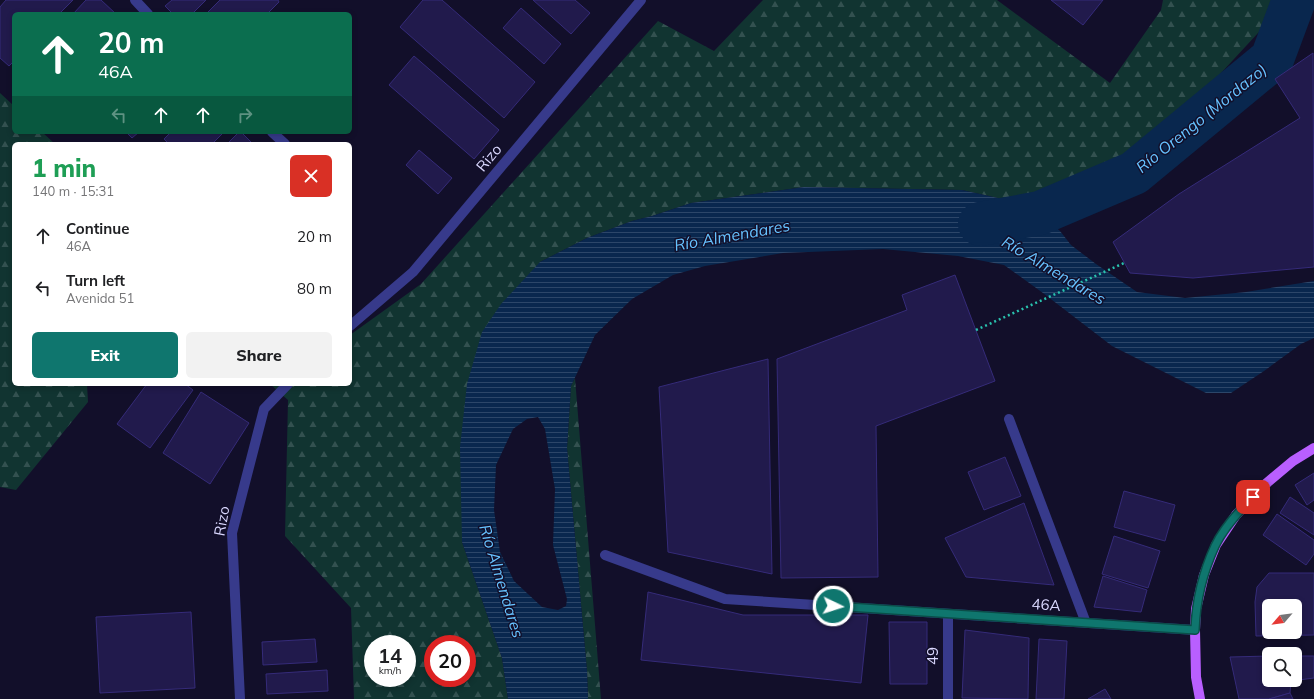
<!DOCTYPE html>
<html lang="en">
<head>
<meta charset="utf-8">
<style>
	:root { --surface:#fff; --page:#f2f2f2; --text:#202124; --muted:#757577; --accent:#0f766e }
	body { margin:0; font-family:Mulish,sans-serif; background:var(--page); color:var(--text); height:100vh; display:flex; flex-direction:column; font-size:15px; white-space:nowrap }
	* { box-sizing:border-box; margin:0 }
	p { font-size:13px; color:var(--muted) }
	.icon { flex:none; width:22px; height:22px; fill:none; stroke:currentColor; stroke-width:2; stroke-linecap:round; stroke-linejoin:round }
	.map { position:relative; flex:1; overflow:hidden }
	.drawer { position:absolute; left:12px; top:142px; width:340px; height:244px; display:flex; flex-direction:column; background:var(--surface); border-radius:6px; box-shadow:0 2px 6px #0003 }
	.drawer>* { flex:none }
	.guide { position:absolute; left:12px; top:12px; width:340px; height:122px; border-radius:6px; box-shadow:0 2px 6px #0003; background:#0b6e4f; color:#fff; overflow:hidden }
	.needle { width:26px; rotate:242deg }
	.tools { position:absolute; left:1262px; top:599px; display:grid; gap:8px }
	.tools a { display:grid; place-items:center; width:40px; height:40px; border-radius:6px; background:var(--surface); box-shadow:0 2px 6px #0003; font-size:20px }
	.speed { position:absolute; left:364px; top:635px; display:flex; gap:8px; font-size:20px; font-weight:700; text-align:center }
	.speed>* { display:grid; place-content:center; width:52px; height:52px; border-radius:50%; background:var(--surface); box-shadow:0 2px 6px #0003; line-height:1 }
	.speed small { font-size:10px; font-weight:400 }
	.speed .limit { border:6px solid #d22; background:#fff; color:#111 }
	.pin { position:absolute; display:grid; place-items:center; width:34px; height:34px; color:#fff; margin:-17px; border-radius:8px; box-shadow:0 2px 6px #0006 }
	.me { position:absolute; width:44px; margin:-22px; rotate:94deg; stroke-linejoin:round; filter:drop-shadow(0 0 3px #0008) }
	.turn { display:flex; align-items:center; gap:14px; height:84px; padding:0 20px; font-size:18px }
	.turn .icon { width:52px; height:52px; stroke-width:2.5 }
	.turn b { display:block; font-size:28px; line-height:34px }
	.lanes { display:flex; align-items:center; height:38px; padding:0 20px; background:#0003; justify-content:center; gap:20px; direction:ltr }
	.lanes .off { opacity:.35 }
	.round { display:grid; place-items:center; flex:none; width:42px; height:42px; border-radius:6px; background:var(--page) }
	.head { display:flex; align-items:center; justify-content:space-between; height:68px; padding:0 20px }
	h1 { font-size:24px; font-weight:800; line-height:30px; color:#1e9e55 }
	.action { display:flex; gap:8px; margin-top:auto; padding:8px 20px }
	.action a { flex:1; height:46px; border-radius:6px; background:var(--accent); color:#fff; font-size:16px; font-weight:800; line-height:46px; text-align:center }
	.action a+a { background:var(--page); color:var(--text) }
	ul { padding:0; list-style:none }
	li { display:flex; align-items:center; gap:12px; height:52px; padding:0 20px }
	li div { flex:1 }
	li b { display:block; font-size:15px }
	li em { font-style:normal }
	.map>svg:first-child { display:block }
	.forest { fill:url(#forest-firs); fill-rule:evenodd }
	.water { fill:url(#water-rules); fill-rule:evenodd }
	.lines { fill:none; stroke-linecap:round; stroke-linejoin:round }
	.river { stroke:#09274e; stroke-width:44 }
	.building { fill:#211a4c; stroke:#352b79; fill-rule:evenodd }
	.path { stroke:#29c2ae; stroke-width:2.5; stroke-dasharray:2 3; stroke-linecap:butt }
	.minor { stroke:#373a8b; stroke-width:10 }
	.major { stroke:#b95fff; stroke-width:10 }
	.route-casing { stroke:#0a4d48; stroke-width:10 }
	.route { stroke:#0f766e; stroke-width:7 }
	.labels { text-anchor:middle; stroke-width:3; stroke-linejoin:round; paint-order:stroke }
	.street-label { font-size:15px; fill:#dad8ff; stroke:#120f2a }
	.water-label { font-size:16px; font-style:italic; fill:#66c2ff; stroke:#120f2a }
</style>
</head>
<body>
<div class="map">
<svg width="1314" height="699" viewBox="0 0 1314 699">
	<defs>
		<pattern id="forest-firs" width="22" height="20" patternUnits="userSpaceOnUse"><rect width="22" height="20" fill="#113431"/><path d="M5 1l3.5 6h-7zM16 11l3.5 6h-7z" fill="#335150"/></pattern>
		<pattern id="water-rules" width="6" height="5" patternUnits="userSpaceOnUse"><rect width="6" height="5" fill="#09274e"/><path d="M0 2.5h6" fill="none" stroke="#2c4669"/></pattern>
	</defs>
	<rect width="100%" height="100%" fill="#120f2a"/>
	<g class="forest">
		<path d="M763,0h234l113,83 51,-73 2,-10h109l-1,19 -125,135 -126,49 -58,-13 -158,-3 -113,16 -39,13 -20,5 -45,17 -47,24 -78,280 40,116 6,41h-154l-3,-91 -66,-72 3,-136 -18,-16h80v-49l71,-51 237,-263 56,30zM373,644h34v34h-34zM433,644h34v34h-34z"/>
		<polygon points="0,93 14,106 14,132 42,132 55,144 14,144 14,384 87,384 88,402 16,490 0,487"/>
		<polygon points="575,378 601,699 588,699 587,671 567,448 571,386"/>
	</g>
	<path class="water" d="M804,187l158,3 58,13 20,10 20,18 11,14 25,19 41,28 48,6 61,-6 68,-11v57l-13,6 -37,27 -33,22h-25l-94,-47 -69,-53 -39,-28 -46,-9 -75,-7 -100,4 -78,13 -32,9 -41,24 -37,36 -24,51 -4,62 20,223 1,28h-80l-6,-41 -40,-116 -2,-95 7,-63 15,-52 19,-28 39,-42 47,-24 45,-17 20,-5 39,-13zM538,417l7,12 10,60 -2,56 14,54 -1,7 -8,4 -16,-3 -28,-26 -14,-29 -6,-42 2,-45 17,-36 14,-10z"/>
	<g class="lines">
		<polyline class="river" points="980,224 1040,213 1134,173 1272,59 1294,0"/>
	</g>
	<g class="building">
		<polygon points="6,0 73,0 59,14 14,14 14,61 9,66 0,58 0,7"/>
		<polygon points="86,0 101,0 116,14 73,14"/>
		<polygon points="172,0 206,0 192,14 173,14 165,6"/>
		<polygon points="220,0 278,0 279,2 267,14 206,14"/>
		<polygon points="423,0 442,0 535,82 504,118 400,27"/>
		<polygon points="533,0 575,0 590,13 571,34"/>
		<polygon points="1051,0 1103,0 1083,25"/>
		<polygon points="521,8 561,44 544,64 503,28"/>
		<polygon points="1313,53 1314,267 1193,278 1130,273 1113,242 1179,194 1300,118 1275,79"/>
		<polygon points="414,56 499,130 474,159 389,85"/>
		<polygon points="126,132 139,132 132,138"/>
		<polygon points="171,132 224,132 212,144 169,144 164,139"/>
		<polygon points="239,132 241,132 253,144 227,144"/>
		<polygon points="419,150 452,178 438,194 406,165"/>
		<polygon points="955,275 995,381 876,426 878,577 781,578 777,359 907,310 902,295"/>
		<polygon points="768,359 772,574 668,552 659,387"/>
		<polygon points="147,384 185,384 193,390 150,448 117,424"/>
		<polygon points="201,392 249,423 210,484 163,453"/>
		<polygon points="1005,457 1021,496 984,510 968,472"/>
		<polygon points="1314,473 1314,500 1307,505 1295,485"/>
		<polygon points="1124,491 1175,505 1165,541 1114,527"/>
		<polygon points="1290,497 1314,513 1314,535 1280,513"/>
		<polygon points="1024,503 1054,585 966,577 945,538"/>
		<polygon points="1277,514 1314,540 1314,554 1306,565 1263,535"/>
		<polygon points="1114,536 1160,551 1148,588 1102,574"/>
		<path d="M1269,573h45v62l-58,1 -1,-34 2,-15zM1269,606h26v26h-26z"/>
		<polygon points="1103,576 1147,590 1141,612 1094,607"/>
		<polygon points="648,592 743,615 868,615 861,683 641,660"/>
		<polygon points="191,612 195,688 100,693 96,617"/>
		<polygon points="889,622 927,622 927,684 890,684"/>
		<polygon points="965,630 1029,638 1028,699 962,698"/>
		<polygon points="315,639 317,662 263,665 262,642"/>
		<polygon points="1039,639 1067,641 1064,699 1036,699"/>
		<polygon points="1269,656 1269,680 1295,680 1295,656 1314,656 1314,678 1291,681 1290,693 1269,699 1239,699 1230,657"/>
		<polygon points="327,670 328,691 267,694 266,674"/>
		<polygon points="1105,689 1111,699 1088,699"/>
		<polygon points="1290,693 1293,699 1269,699"/>
	</g>
	<g class="lines">
		<polyline class="path" points="976,330 1124,263"/>
		<g class="minor">
			<polyline points="135,0 148,14"/>
			<polyline points="272,132 285,144"/>
			<polyline points="350,326 413,272 641,0"/>
			<polyline points="1009,419 1086,623"/>
			<polyline points="605,555 725,599 1195,630"/>
			<polyline points="240,699 232,533 264,409 288,384"/>
			<polyline points="948,699 948,614"/>
		</g>
		<polyline class="major" points="1200,699 1196,677 1195,630 1196,609 1204,575 1216,545 1236,515 1262,487 1293,461 1314,448"/>
	</g>
	<g class="lines">
		<defs>
			<path id="route" d="M833,606l362,24c1,-29 8,-58 20,-84 8,-17 25,-36 38,-49"/>
		</defs>
		<use href="#route" class="route-casing"/>
		<use href="#route" class="route"/>
	</g>
	<g class="labels">
		<g class="street-label">
			<text transform="translate(489 158) rotate(-50)" y="5">Rizo</text>
			<text transform="translate(222 521) rotate(-80)" y="5">Rizo</text>
			<text transform="translate(1046 605) rotate(4)" y="5">46A</text>
			<text transform="translate(933 656) rotate(-90)" y="5">49</text>
		</g>
		<g class="water-label">
			<text transform="translate(1201 118) rotate(-39)" y="6">Río Orengo (Mordazo)</text>
			<text transform="translate(732 235) rotate(-10)" y="6">Río Almendares</text>
			<text transform="translate(1054 270) rotate(31)" y="6">Río Almendares</text>
			<text transform="translate(502 581) rotate(73)" y="6">Río Almendares</text>
		</g>
	</g>
</svg>
<div class="tools">
<a><svg class="needle" viewBox="-14 -14 28 28"><path d="M0-13l5 13h-10z" fill="#e53935"/><path d="M0 13l5-13h-10z" fill="#757577"/></svg></a>
<a><svg class="icon" aria-label="search" viewBox="0 0 24 24"><circle cx="10" cy="10" r="6"/><path d="M15 15l6 6"/></svg></a>
</div>
<div class="speed"><div>14<small>km/h</small></div><div class="limit">20</div></div>
<div class="pin" style="left:1253px;top:497px;background:#d93025"><svg class="icon" aria-label="arrive" viewBox="0 0 24 24"><path d="M6 21V4h12l-3 4 3 4H6"/></svg></div>
<svg class="me" style="left:833px;top:606px" viewBox="-20 -20 40 40"><circle r="17" fill="#0f766e" stroke="#fff" stroke-width="3"/><path d="M0-11L8 9 0 5-8 9z" fill="#fff"/></svg>
<div class="guide">
<div class="turn"><svg class="icon" aria-label="ahead" viewBox="0 0 24 24"><path d="M12 20V5M6 11l6-6 6 6"/></svg><div><b>20 m</b>46A</div></div>
<div class="lanes"><svg class="icon off" aria-label="left" viewBox="0 0 24 24"><path d="M17 20v-9H6M10 6l-5 5 5 5"/></svg><svg class="icon" aria-label="ahead" viewBox="0 0 24 24"><path d="M12 20V5M6 11l6-6 6 6"/></svg><svg class="icon" aria-label="ahead" viewBox="0 0 24 24"><path d="M12 20V5M6 11l6-6 6 6"/></svg><svg class="icon off" aria-label="right" viewBox="0 0 24 24"><path d="M7 20v-9h11M14 6l5 5-5 5"/></svg></div>
</div>
<section class="drawer">
<div class="head"><div><h1>1 min</h1><p>140 m · 15:31</p></div><a class="round" style="background:#d93025;color:#fff"><svg class="icon" aria-label="close" viewBox="0 0 24 24"><path d="M6 6l12 12M18 6L6 18"/></svg></a></div>
<ul>
<li><svg class="icon" aria-label="ahead" viewBox="0 0 24 24"><path d="M12 20V5M6 11l6-6 6 6"/></svg><div><b>Continue</b><p>46A</p></div><em>20 m</em></li>
<li><svg class="icon" aria-label="left" viewBox="0 0 24 24"><path d="M17 20v-9H6M10 6l-5 5 5 5"/></svg><div><b>Turn left</b><p>Avenida 51</p></div><em>80 m</em></li>
</ul>
<div class="action"><a>Exit</a><a>Share</a></div>
</section>
</div>
</body>
</html>
